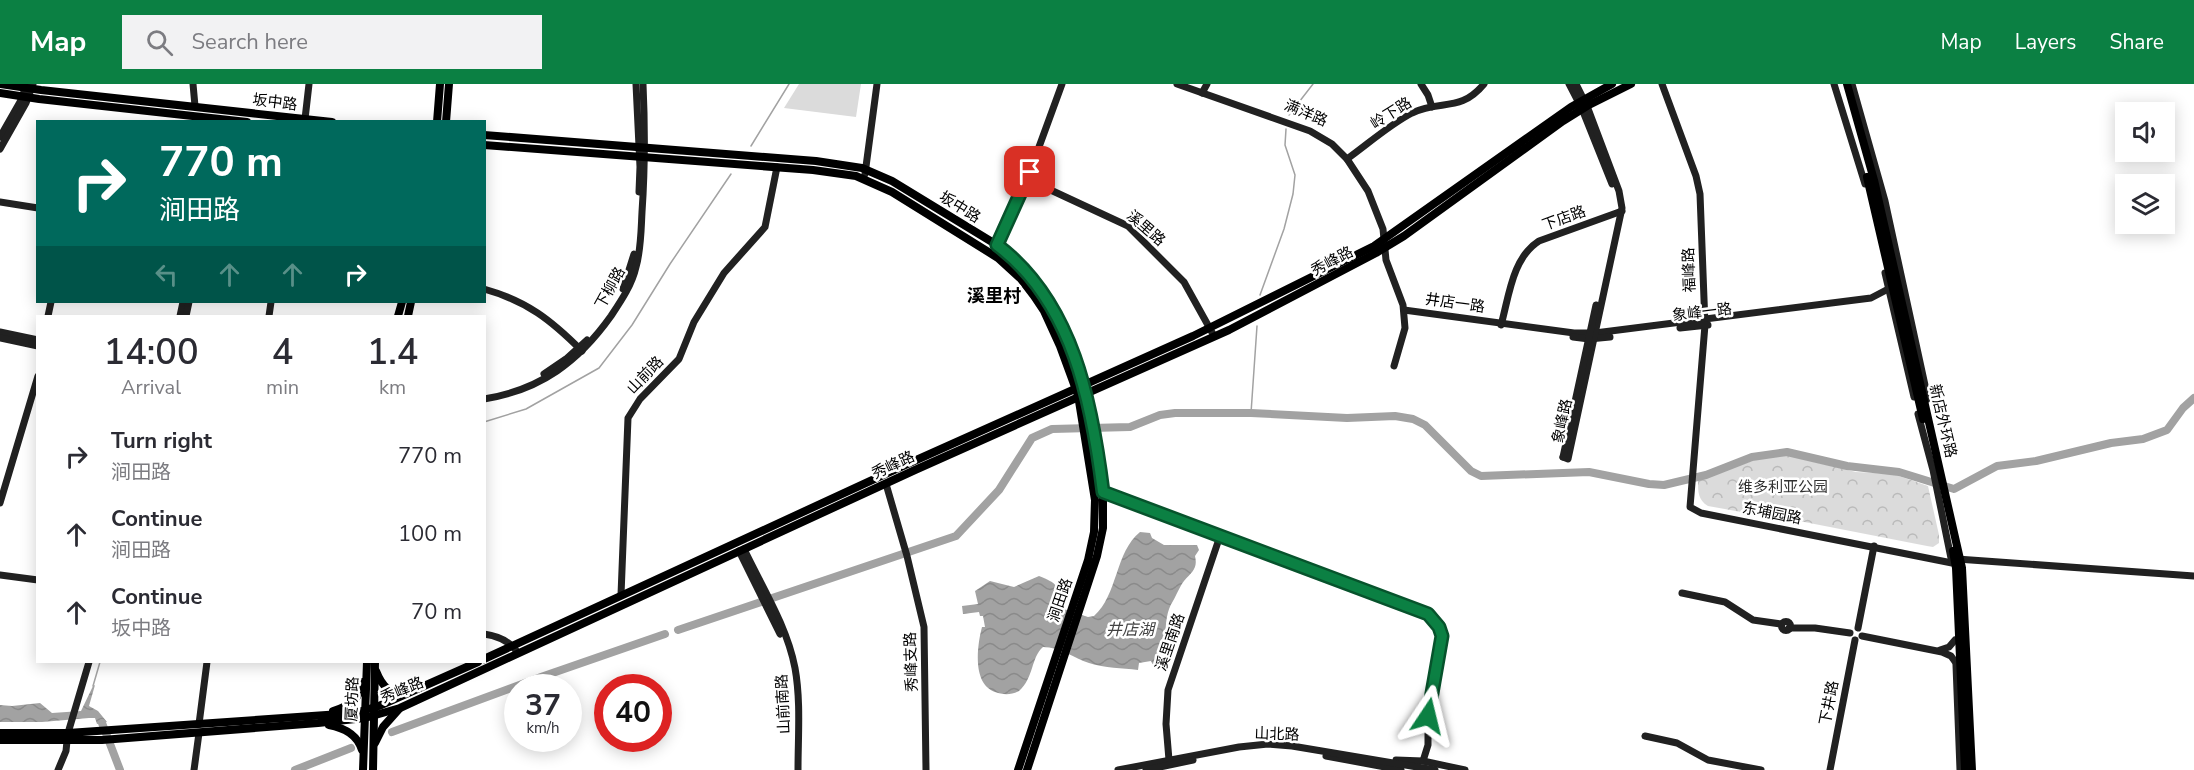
<!DOCTYPE html>
<html lang="en">
<head>
<meta charset="utf-8">
<style>
	:root { --surface:#fff; --page:#f2f2f3; --text:#2b2b33; --muted:#7c7c81; --accent:#0b8043 }
	body { margin:0; font-family:"Nunito Sans","Noto Sans SC",sans-serif; background:var(--page); color:var(--text); height:100vh; display:flex; flex-direction:column; font-size:22px; white-space:nowrap }
	* { box-sizing:border-box; margin:0 }
	p { font-size:20px; color:var(--muted) }
	.icon { flex:none; width:33px; height:33px; fill:none; stroke:currentColor; stroke-width:2; stroke-linecap:round; stroke-linejoin:round }
	.map { position:relative; flex:1; overflow:hidden }
	.details { position:absolute; left:36px; top:231px; width:450px; height:348px; display:flex; flex-direction:column; background:var(--surface); border-radius:0px; box-shadow:0 3px 15px #0003 }
	.details>* { flex:none }
	.hud { position:absolute; left:36px; top:36px; width:450px; height:183px; border-radius:0px; box-shadow:0 3px 15px #0003; background:#00695c; color:#fff; overflow:hidden }
	.fabs { position:absolute; left:2115px; top:18px; display:grid; gap:12px }
	.fabs a { display:grid; place-items:center; width:60px; height:60px; border-radius:0px; background:var(--surface); box-shadow:0 3px 15px #0003; font-size:30px }
	.speed { position:absolute; left:504px; top:590px; display:flex; gap:12px; font-size:30px; font-weight:700; text-align:center }
	.speed>* { display:grid; place-content:center; width:78px; height:78px; border-radius:50%; background:var(--surface); box-shadow:0 3px 15px #0003; line-height:1 }
	.speed small { font-size:15px; font-weight:400 }
	.speed .limit { border:9px solid #d22; background:#fff; color:#111 }
	.pin { position:absolute; display:grid; place-items:center; width:51px; height:51px; color:#fff; margin:-26px; border-radius:12px; box-shadow:0 3px 9px #0006 }
	.me { position:absolute; width:66px; margin:-33px; rotate:10deg; stroke-linejoin:round; filter:drop-shadow(0 0 4px #0008) }
	.turn { display:flex; align-items:center; gap:21px; height:126px; padding:0 24px; font-size:27px }
	.turn .icon { width:78px; height:78px; stroke-width:2.5 }
	.turn b { display:block; font-size:42px; line-height:51px }
	.lanes { display:flex; align-items:center; height:57px; padding:0 24px; background:#0003; justify-content:center; gap:30px; direction:ltr }
	.lanes .off { opacity:.35 }
	.eta { display:flex; justify-content:space-evenly; align-items:center; height:102px; text-align:center }
	.eta b { font-size:36px; font-weight:600; line-height:42px }
	ul { padding:0; list-style:none }
	li { display:flex; align-items:center; gap:18px; height:78px; padding:0 24px }
	li div { flex:1 }
	li b { display:block; font-size:22px }
	li em { font-style:normal }
	header { display:flex; align-items:center; gap:36px; box-sizing:border-box; height:84px; padding:0 30px; background:var(--accent); color:#fff }
	header strong { font-size:28px }
	nav { display:flex; gap:33px; margin-inline-start:auto; font-size:21px }
	.search { width:420px; height:54px; background:var(--page); display:flex; align-items:center; gap:15px; box-sizing:border-box; padding:0 21px; border-radius:0px; color:var(--muted); font-size:22px }
	.map>svg:first-child { display:block }
	.park { fill:url(#park-crowns) }
	.pitch { fill:#dbdbdb }
	.water { fill:url(#water-waves) }
	.lines { fill:none; stroke-linecap:round; stroke-linejoin:round }
	.stream { stroke:#a2a2a2; stroke-width:1.5 }
	.river { stroke:#a2a2a2; stroke-width:8 }
	.secondary { stroke:#212121; stroke-width:7 }
	.primary { stroke:#000; stroke-width:8 }
	.highway { stroke:#000; stroke-width:8 }
	.route-casing { stroke:#07532c; stroke-width:15 }
	.route { stroke:#0b8043; stroke-width:10 }
	.labels { text-anchor:middle; stroke-width:5; stroke-linejoin:round; paint-order:stroke }
	.street-label { font-size:15px; fill:#000; stroke:#fff }
	.park-label { font-size:15px; fill:#323232; stroke:#fff }
	.water-label { font-size:16px; font-style:italic; fill:#434343; stroke:#fff }
	.quarter-label { font-size:18px; font-weight:bold; fill:#000; stroke:#fff }
</style>
</head>
<body>
<header>
<strong>Map</strong>
<div class="search"><svg class="icon" aria-label="search" viewBox="0 0 24 24"><circle cx="10" cy="10" r="6"/><path d="M15 15l6 6"/></svg>Search here</div>
<nav><a>Map</a><a>Layers</a><a>Share</a></nav>
</header>
<div class="map">
<svg width="2194" height="686" viewBox="0 0 2194 686">
	<defs>
		<pattern id="park-crowns" width="20" height="18" patternUnits="userSpaceOnUse" patternTransform="scale(1.5)"><rect width="20" height="18" fill="#dbdbdb"/><path d="M2 6a3 3 0 1 1 6 0M12 15a3 3 0 1 1 6 0" fill="none" stroke="#bababa"/></pattern>
		<pattern id="water-waves" width="16" height="10" patternUnits="userSpaceOnUse" patternTransform="scale(1.5)"><rect width="16" height="10" fill="#a2a2a2"/><path d="M0 5q4-4 8 0t8 0" fill="none" stroke="#8a8a8a"/></pattern>
	</defs>
	<rect width="100%" height="100%" fill="#fff"/>
	<path class="park" d="M1781,370l75,18 37,2 35,12 11,49v8l-6,4 -6,-1 -138,-27 -3,1 -78,-14c-10,-6 -10,-14 -10,-26l57,-20z"/>
	<polygon class="pitch" points="799,0 861,0 856,33 784,24"/>
	<g class="water">
		<path d="M1140,448l10,1 2,5 12,7h33l2,5 -4,6c3,13 -3,16 -11,25 -4,5 -8,15 -11,20 -13,20 -2,46 -16,65l-4,-1 -2,-4 -12,2 -1,7c-16,-2 -33,-2 -49,-7 -15,-5 -29,-16 -46,-16 -12,10 -9,31 -24,44 -8,4 -15,4 -24,1 -23,-8 -18,-46 -13,-65h3l-2,-11h-3l-1,-4 -16,2 -1,-8 16,-2 -3,-13 15,-10 24,6 25,-11c17,7 21,9 19,28l3,4 27,9 6,-1c24,-21 21,-64 46,-84z"/>
		<polygon points="95,601 89,622 98,627 107,638 97,640 95,634 89,634 42,638 0,638 0,621 12,622 40,619 52,629 81,627 93,602"/>
	</g>
	<g class="lines">
		<g class="stream">
			<polyline points="1289,31 1313,0"/>
			<polyline points="751,62 789,0"/>
			<polyline points="1260,211 1284,145 1293,110 1295,91 1285,61 1286,45"/>
			<polyline points="1251,329 1257,242"/>
			<polyline points="484,338 526,325 599,284 632,241 670,180 731,90"/>
			<polyline points="93,602 100,578"/>
		</g>
		<g class="river">
			<polyline points="678,546 956,452 999,406 1032,354 1052,345 1130,343 1160,331 1175,329 1251,329 1347,334 1395,332 1413,335 1425,341 1471,387 1481,392 1589,388 1649,400 1664,401 1706,391 1752,373 1787,368 1847,382 1899,388 1954,405 1997,382 2036,377 2111,359 2143,355 2167,346 2183,324 2194,314"/>
			<polyline points="102,639 120,686"/>
			<polyline points="392,648 541,593 665,550"/>
			<polyline points="295,686 351,664"/>
		</g>
		<g class="secondary">
			<polyline points="193,0 195,22"/>
			<polyline points="636,0 640,83 639,108"/>
			<polyline points="1177,0 1310,47 1332,60 1347,75 1368,107 1383,145 1386,176 1403,221 1405,244 1394,282"/>
			<polyline points="1421,0 1428,11 1432,23"/>
			<polyline points="1569,0 1582,25 1612,100"/>
			<polyline points="1662,0 1696,92 1700,110 1705,241 1690,423 1701,429 1952,479"/>
			<polyline points="1834,0 1865,100"/>
			<polyline points="1852,0 1885,117 1928,315"/>
			<polyline points="1202,9 1207,0"/>
			<polyline points="305,35 309,0"/>
			<polyline points="0,53 20,18 27,0"/>
			<polyline points="0,65 26,19 33,0"/>
			<path d="M1347,75c21,-15 42,-34 65,-46 29,-14 48,0 72,-29"/>
			<polyline points="865,90 877,0"/>
			<polyline points="1027,95 1128,142 1184,198 1214,252"/>
			<polyline points="0,118 38,124"/>
			<polyline points="992,170 1024,104 1062,0"/>
			<polyline points="1885,189 1914,313"/>
			<path d="M484,205c43,12 67,31 98,62"/>
			<polyline points="623,205 634,170"/>
			<polyline points="1404,226 1574,249 1595,249 1871,214 1892,203"/>
			<polyline points="48,232 51,218"/>
			<polyline points="180,232 183,218"/>
			<polyline points="186,232 189,218"/>
			<polyline points="269,232 271,218"/>
			<path d="M1501,241c8,-28 11,-67 38,-84l83,-30"/>
			<polyline points="1680,244 1708,241"/>
			<polyline points="0,248 38,256"/>
			<polyline points="1573,253 1589,255 1610,253"/>
			<polyline points="0,254 38,262"/>
			<polyline points="544,290 566,275 587,256"/>
			<path d="M484,315c57,-9 95,-38 127,-83 10,-15 21,-31 25,-49 5,-17 5,-36 6,-55 3,-43 3,-85 1,-128"/>
			<polyline points="1918,330 1933,386 1951,474"/>
			<polyline points="1563,373 1568,375 1622,124 1619,107 1587,22 1576,0"/>
			<polyline points="1563,373 1596,221"/>
			<polyline points="886,400 907,472 924,543 926,686"/>
			<polyline points="1103,408 1418,526 1432,534 1441,546 1442,552 1428,632 1428,661 1423,677"/>
			<polyline points="0,419 38,292"/>
			<path d="M744,465c18,38 43,77 51,119 6,33 3,69 3,102"/>
			<polyline points="739,467 780,550"/>
			<polyline points="1957,475 2194,492"/>
			<polyline points="0,491 38,496"/>
			<polyline points="1682,509 1725,518 1753,536 1781,540"/>
			<polyline points="621,511 628,334 640,315 679,275 694,238 724,189 765,143 777,83"/>
			<circle cx="1786" cy="542" r="4.5"/>
			<polyline points="1789,544 1815,544 1850,549"/>
			<polyline points="1858,544 1874,462"/>
			<path d="M484,550c14,2 26,7 34,19"/>
			<polyline points="1862,552 1942,568 1951,572 1956,579"/>
			<polyline points="1940,566 1949,563 1955,556"/>
			<polyline points="1956,581 1960,686"/>
			<polyline points="199,640 207,578"/>
			<polyline points="68,649 89,578"/>
			<polyline points="1645,652 1677,659 1708,676 1761,686"/>
			<polyline points="1326,672 1401,686"/>
			<polyline points="1169,676 1166,640 1168,606 1220,452"/>
			<polyline points="1396,676 1423,677 1465,686"/>
			<polyline points="58,686 66,667 67,657"/>
			<polyline points="194,686 199,649"/>
			<polyline points="1118,686 1239,663 1268,660 1292,662 1435,686"/>
			<polyline points="1146,686 1193,676"/>
			<polyline points="1830,686 1855,556"/>
		</g>
		<g class="primary">
			<polyline points="0,0 41,6 332,38"/>
			<polyline points="0,9 39,15 247,38"/>
			<polyline points="437,38 440,0"/>
			<polyline points="446,38 449,0"/>
			<polyline points="484,51 816,77 862,84 892,97 997,161 1018,180 1042,207 1064,248 1086,308 1103,408 1103,444 1097,472 1027,686"/>
			<polyline points="484,61 813,86 856,92 892,108 998,174 1021,195 1034,212 1044,227 1060,262 1078,311 1095,416 1094,448 1088,476 1018,686"/>
			<polyline points="398,232 402,218"/>
			<polyline points="408,232 411,218"/>
			<polyline points="484,575 894,386 1193,252 1374,162 1571,23 1612,0"/>
			<path d="M376,587c6,15 14,25 31,20"/>
			<path d="M333,627c15,-4 27,-12 30,-29"/>
			<path d="M329,641c15,3 28,9 33,25"/>
			<polyline points="0,649 68,649 355,629 379,622 478,578"/>
			<polyline points="0,656 102,656 318,639 365,634 400,624 915,386 1229,246 1376,169 1404,152 1563,37 1587,22 1631,0"/>
			<polyline points="375,659 383,643 399,625"/>
			<polyline points="363,686 367,578"/>
			<polyline points="373,686 375,578"/>
		</g>
		<g class="highway">
			<polyline points="1847,0 1874,96 1962,484 1972,686"/>
			<polyline points="1867,93 1923,335"/>
			<polyline points="1953,467 1956,484 1965,686"/>
		</g>
	</g>
	<g class="lines">
		<defs>
			<path id="route" d="M1030,88l-33,73c76,57 95,158 106,247l325,122 11,13 3,9 -14,80"/>
		</defs>
		<use href="#route" class="route-casing"/>
		<use href="#route" class="route"/>
	</g>
	<g class="labels">
		<g class="street-label">
			<text transform="translate(275 18) rotate(7)" y="5">坂中路</text>
			<text transform="translate(1306 29) rotate(23)" y="5">满洋路</text>
			<text transform="translate(1391 29) rotate(-32)" y="5">岭下路</text>
			<text transform="translate(960 123) rotate(32)" y="5">坂中路</text>
			<text transform="translate(1564 134) rotate(-20)" y="5">下店路</text>
			<text transform="translate(1146 144) rotate(41)" y="5">溪里路</text>
			<text transform="translate(1332 177) rotate(-28)" y="5">秀峰路</text>
			<text transform="translate(1689 186) rotate(-92)" y="5">福峰路</text>
			<text transform="translate(610 204) rotate(-61)" y="5">下柳路</text>
			<text transform="translate(1455 219) rotate(8)" y="5">井店一路</text>
			<text transform="translate(1702 228) rotate(-7)" y="5">象峰一路</text>
			<text transform="translate(645 291) rotate(-46)" y="5">山前路</text>
			<text transform="translate(1562 337) rotate(-78)" y="5">象峰路</text>
			<text transform="translate(1943 337) rotate(77)" y="5">新店外环路</text>
			<text transform="translate(893 381) rotate(-25)" y="5">秀峰路</text>
			<text transform="translate(1772 429) rotate(11)" y="5">东埔园路</text>
			<text transform="translate(1060 516) rotate(-71)" y="5">涧田路</text>
			<text transform="translate(1170 558) rotate(-71)" y="5">溪里南路</text>
			<text transform="translate(911 578) rotate(-92)" y="5">秀峰支路</text>
			<text transform="translate(402 606) rotate(-22)" y="5">秀峰路</text>
			<text transform="translate(352 615) rotate(-88)" y="5">厦坊路</text>
			<text transform="translate(1829 619) rotate(-79)" y="5">下井路</text>
			<text transform="translate(783 620) rotate(-93)" y="5">山前南路</text>
			<text transform="translate(1277 650) rotate(2)" y="5">山北路</text>
		</g>
		<g class="park-label">
			<text x="1783" y="408">维多利亚公园</text>
		</g>
		<g class="water-label">
			<text x="1130" y="551">井店湖</text>
		</g>
		<g class="quarter-label">
			<text x="994" y="218">溪里村</text>
		</g>
	</g>
</svg>
<div class="fabs">
<a><svg class="icon" aria-label="sound" viewBox="0 0 24 24"><path d="M4 9h4l5-4v14l-5-4H4zM17 9q2 3 0 6"/></svg></a>
<a><svg class="icon" aria-label="layers" viewBox="0 0 24 24"><path d="M12 4l9 5-9 5-9-5zM3 14l9 5 9-5"/></svg></a>
</div>
<div class="speed"><div>37<small>km/h</small></div><div class="limit">40</div></div>
<div class="pin" style="left:1030px;top:88px;background:#d93025"><svg class="icon" aria-label="arrive" viewBox="0 0 24 24"><path d="M6 21V4h12l-3 4 3 4H6"/></svg></div>
<svg class="me" style="left:1428px;top:632px" viewBox="-20 -20 40 40"><path d="M0-17L14 15 0 8-14 15z" fill="#0b8043" stroke="#fff" stroke-width="4"/></svg>
<div class="hud">
<div class="turn"><svg class="icon" aria-label="right" viewBox="0 0 24 24"><path d="M7 20v-9h11M14 6l5 5-5 5"/></svg><div><b>770 m</b>涧田路</div></div>
<div class="lanes"><svg class="icon off" aria-label="left" viewBox="0 0 24 24"><path d="M17 20v-9H6M10 6l-5 5 5 5"/></svg><svg class="icon off" aria-label="ahead" viewBox="0 0 24 24"><path d="M12 20V5M6 11l6-6 6 6"/></svg><svg class="icon off" aria-label="ahead" viewBox="0 0 24 24"><path d="M12 20V5M6 11l6-6 6 6"/></svg><svg class="icon" aria-label="right" viewBox="0 0 24 24"><path d="M7 20v-9h11M14 6l5 5-5 5"/></svg></div>
</div>
<section class="details">
<div class="eta">
<div><b>14:00</b><p>Arrival</p></div>
<div><b>4</b><p>min</p></div>
<div><b>1.4</b><p>km</p></div>
</div>
<ul>
<li><svg class="icon" aria-label="right" viewBox="0 0 24 24"><path d="M7 20v-9h11M14 6l5 5-5 5"/></svg><div><b>Turn right</b><p>涧田路</p></div><em>770 m</em></li>
<li><svg class="icon" aria-label="ahead" viewBox="0 0 24 24"><path d="M12 20V5M6 11l6-6 6 6"/></svg><div><b>Continue</b><p>涧田路</p></div><em>100 m</em></li>
<li><svg class="icon" aria-label="ahead" viewBox="0 0 24 24"><path d="M12 20V5M6 11l6-6 6 6"/></svg><div><b>Continue</b><p>坂中路</p></div><em>70 m</em></li>
</ul>
</section>
</div>
</body>
</html>
